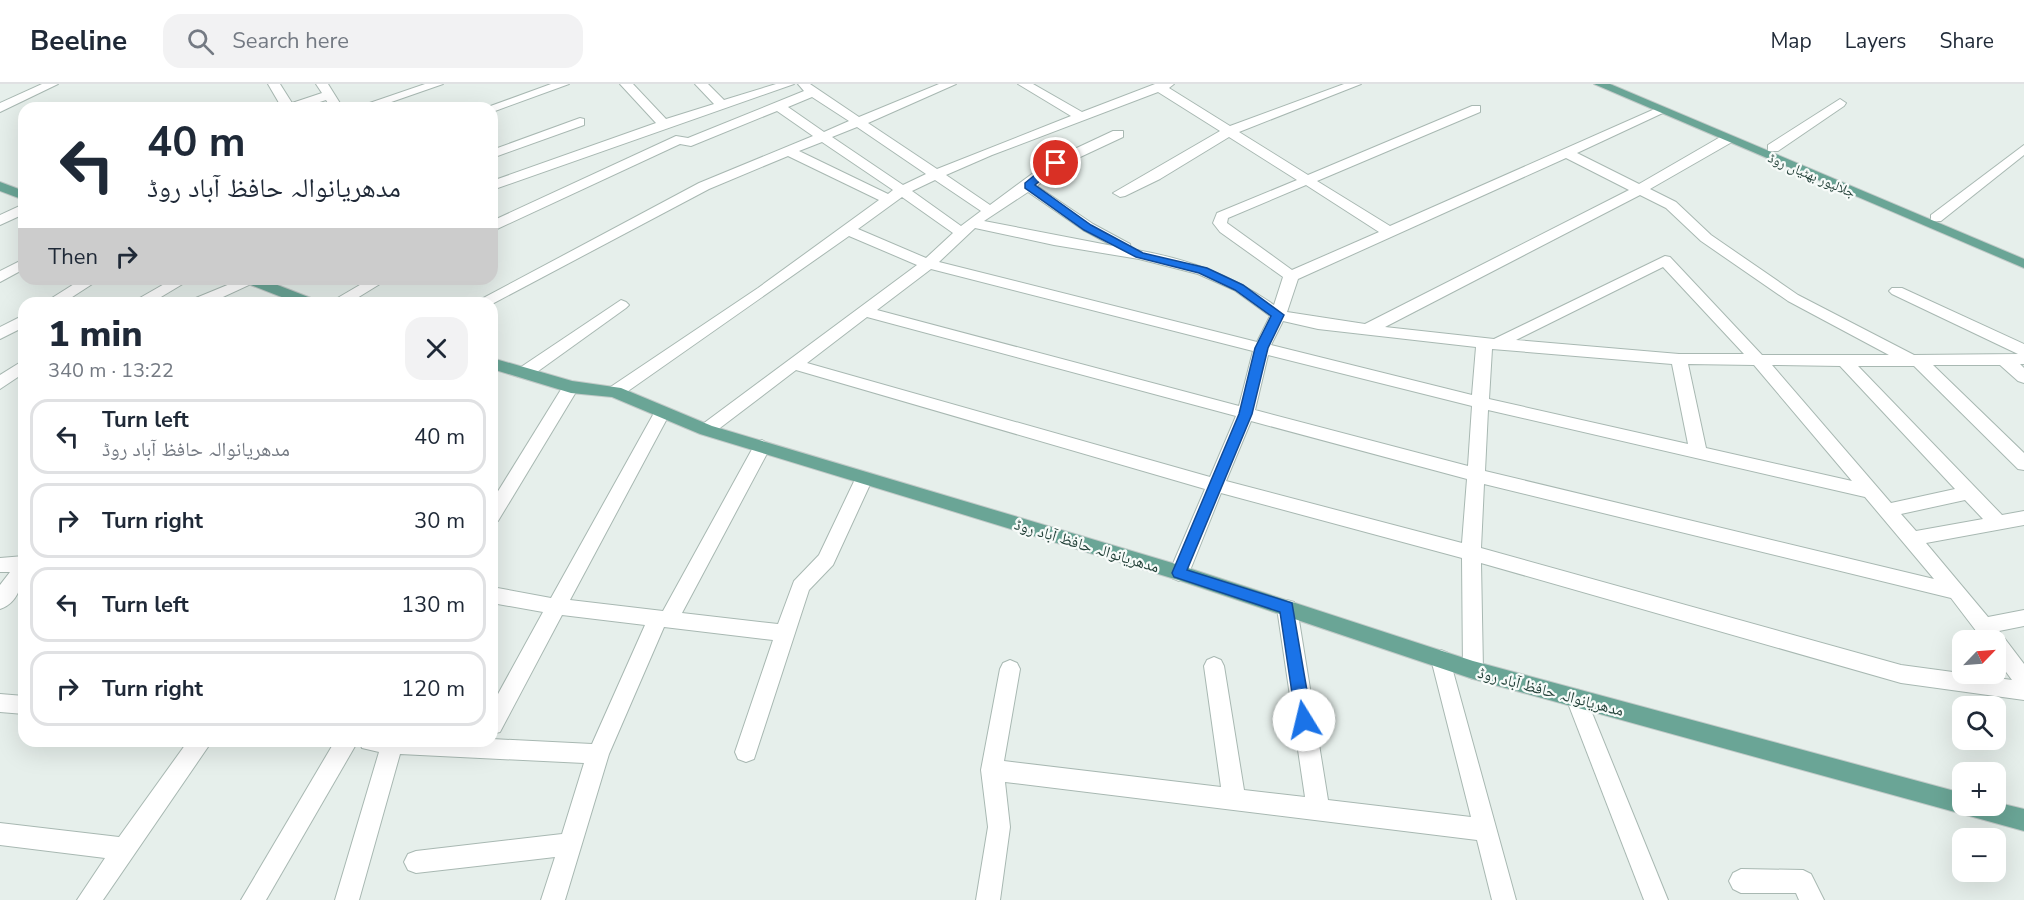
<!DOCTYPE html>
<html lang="en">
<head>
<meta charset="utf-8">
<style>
	:root { --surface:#fff; --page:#f2f2f3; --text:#1f2937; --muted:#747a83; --line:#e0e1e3 }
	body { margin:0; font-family:"Nunito Sans","Noto Naskh Arabic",sans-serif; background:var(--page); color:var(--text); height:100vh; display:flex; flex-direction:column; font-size:22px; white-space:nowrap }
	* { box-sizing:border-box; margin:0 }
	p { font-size:20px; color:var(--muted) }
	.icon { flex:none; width:33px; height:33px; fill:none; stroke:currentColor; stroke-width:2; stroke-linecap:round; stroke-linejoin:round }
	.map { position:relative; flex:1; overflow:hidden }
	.sheet { position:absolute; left:18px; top:213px; width:480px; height:450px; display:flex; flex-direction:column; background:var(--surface); border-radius:18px; box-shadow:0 6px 24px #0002 }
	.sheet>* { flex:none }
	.top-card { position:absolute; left:18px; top:18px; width:480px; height:183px; border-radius:18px; box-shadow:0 6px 24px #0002; background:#fff; color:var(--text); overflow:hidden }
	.needle { width:39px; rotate:65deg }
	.tools { position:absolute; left:1952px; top:546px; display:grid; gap:12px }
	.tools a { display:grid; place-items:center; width:54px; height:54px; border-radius:12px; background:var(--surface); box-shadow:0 6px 24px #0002; font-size:30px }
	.pin { position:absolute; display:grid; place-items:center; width:51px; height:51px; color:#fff; margin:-26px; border:3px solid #fff; border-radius:50%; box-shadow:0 2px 6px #0007 }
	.me { position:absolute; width:66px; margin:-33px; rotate:351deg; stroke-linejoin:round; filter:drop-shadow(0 0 4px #0008) }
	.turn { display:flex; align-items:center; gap:21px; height:126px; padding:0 30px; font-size:27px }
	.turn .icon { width:78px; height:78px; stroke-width:2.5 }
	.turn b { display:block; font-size:42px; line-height:51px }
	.then { display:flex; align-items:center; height:57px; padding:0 30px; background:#0003; gap:12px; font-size:22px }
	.round { display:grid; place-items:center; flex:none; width:63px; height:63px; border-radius:18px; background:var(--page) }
	.overview { display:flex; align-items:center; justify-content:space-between; height:102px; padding:0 30px }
	h1 { font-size:36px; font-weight:800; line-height:45px }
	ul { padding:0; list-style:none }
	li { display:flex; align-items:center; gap:18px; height:75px; margin:0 12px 9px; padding:0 18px; border:3px solid var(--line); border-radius:18px }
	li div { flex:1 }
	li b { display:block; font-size:22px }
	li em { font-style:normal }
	header { display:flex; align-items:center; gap:36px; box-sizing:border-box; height:84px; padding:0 30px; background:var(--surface); border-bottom:2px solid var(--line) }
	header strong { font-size:28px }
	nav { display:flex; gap:33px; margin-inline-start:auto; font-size:21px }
	.search { width:420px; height:54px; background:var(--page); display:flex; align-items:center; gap:15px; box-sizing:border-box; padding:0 21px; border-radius:18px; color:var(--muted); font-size:22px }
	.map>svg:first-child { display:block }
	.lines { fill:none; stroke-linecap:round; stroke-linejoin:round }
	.minor-casing { stroke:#a8b8b2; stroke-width:2 }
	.major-casing { stroke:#c2cac8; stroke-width:2 }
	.minor { fill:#fff; fill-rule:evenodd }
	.major { fill:#6aa596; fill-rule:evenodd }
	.route { fill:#1a73e8; stroke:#114b97; stroke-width:1.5 }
	.labels { text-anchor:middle; stroke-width:4.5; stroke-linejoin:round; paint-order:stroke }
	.far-street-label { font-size:14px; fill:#24423a; stroke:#f7fbf9 }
	.street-label { font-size:16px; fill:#24423a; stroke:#f7fbf9 }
</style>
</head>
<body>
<header>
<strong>Beeline</strong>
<div class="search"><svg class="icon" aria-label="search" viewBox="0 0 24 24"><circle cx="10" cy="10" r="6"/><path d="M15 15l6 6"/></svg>Search here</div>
<nav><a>Map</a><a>Layers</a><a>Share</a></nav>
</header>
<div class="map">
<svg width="2024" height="816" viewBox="0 0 2024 816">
	<rect width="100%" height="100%" fill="#e6efeb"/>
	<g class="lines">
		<defs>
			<g id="minor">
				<polygon points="42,0 58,0 0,28 0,19"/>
				<polygon points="268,0 280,0 292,19 322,9 316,0 328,0 343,24 331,24 326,16 301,24 282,24"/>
				<polygon points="425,0 443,0 374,24 355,24"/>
				<polygon points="551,0 569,0 495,27 485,24"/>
				<polygon points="620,0 633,0 666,35 714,20 695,0 708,0 724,16 776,0 794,0 492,106 492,97 656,39"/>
				<path d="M798,0h12l49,33 80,-33h17l-88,39 69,46 134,-53 -53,-32h15l49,28 73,-28h19l-5,4 61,38 114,-42h17l-122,48 69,43 164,-69h8v6l-163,69 73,45 267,-118 4,-1 6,4 -90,42 62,31 83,-48h10v6l-82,47 26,13 35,33 87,60 116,60 104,-1 -126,-60 -3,-3 3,-3h10l122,56v20h-4l4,4v15l-6,-2 -18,-16h-67l91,88v17l-6,-1 -104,-103h-56l144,149 22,-4v14l-98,18 62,74 36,-7v16l-25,5 25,33v36l-123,-17 -420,-120 2,107 -3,6 -7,3 -7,-3 -3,-6 -1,-112 -241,-65 -32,80 -3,5 -7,3 -7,-3 -3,-5 36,-84 -409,-119 -84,64h-12l-3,-4 3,-4 217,-161 -68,-29 -228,160h-12l-2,-4 2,-4 149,-100 121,-88 -91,-44 -79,33 -217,115 -18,-1 225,-120 114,-47 -36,-25 -86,35 -11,-2 -183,85 -5,1v-9l184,-85 12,2 116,-47zM1158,8l62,39 -107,62 7,4 5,-1 35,-17 69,-42 68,43 -80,33 -4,10 7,9 63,45 -9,28c-45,-32 -90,-47 -143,-56l-1,-5 -37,-20 -56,-38 24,-20 62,-29v-6h-10l-62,29 -61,45 -44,-30 46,-20zM812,13l37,24 -25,11 -36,-25zM857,43l69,47 -23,11 -71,-48zM822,58l71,48 -5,4 -89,-43zM1566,74l63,32 -264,134 -78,-12 11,-33zM935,96l46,31 -20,15 -49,-35zM1306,101l73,47 -87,38 -65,-47 1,-5zM1028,108l55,38 30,16 -129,-25zM1640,111l26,13 35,33 87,60 101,54h-127l-92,-98 -5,-1 -171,83 -109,-12zM902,113l51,36 -27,25 -68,-29zM975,144l79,17 85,14 59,15 36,16 36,26 -13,26 -318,-80zM1663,183l81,87h-65l-163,-14zM931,185l322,82 -14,55 -362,-96zM867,233l369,99 -26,61 -403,-114zM1283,237l35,8 158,18 -4,48 -201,-50zM1492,265l180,15 16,80 -199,-45zM1268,271l204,51 -4,60 -213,-56zM1688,280l66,1 98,116 -146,-33zM1772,281l68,1 115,123 -64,14zM1488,326l377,87 69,82 -449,-108zM1251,337l216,58 -5,64 -236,-62zM1484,400l467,114 32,42h12v17l17,23 -111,-15 -420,-117zM1965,416l18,19 -67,12 -15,-17z"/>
				<polygon points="1840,15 1846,19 1844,22 1778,67 1768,67 1768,61"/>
				<polygon points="580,34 584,35 584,41 492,74 492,66"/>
				<polygon points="2024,61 2024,71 1941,137 1931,137 1931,131"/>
				<polygon points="24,120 24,130 0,141 0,131"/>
				<polygon points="24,175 24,185 0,198 0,187"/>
				<polygon points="82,195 100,195 63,219 44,219"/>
				<polygon points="173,195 191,195 151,219 131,219"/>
				<polygon points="242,195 262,195 210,219 188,219 191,216"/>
				<polygon points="370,195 388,195 349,219 329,219"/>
				<polygon points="621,216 626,218 629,221 626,224 530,293 518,293 516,289 518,285"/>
				<polygon points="24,231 24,243 0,255 0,243"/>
				<polygon points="24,276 24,289 0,305 0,291"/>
				<polygon points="571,297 579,303 498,437 492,439 492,417 565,299"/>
				<polygon points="662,323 670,329 570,516 663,527 756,358 762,356 771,362 682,529 778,540 794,497 819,471 858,389 870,389 873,394 833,481 809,506 754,675 746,678 738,675 735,668 773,556 664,543 609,670 565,816 541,816 555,773 416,789 408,786 404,778 408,770 416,767 562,750 584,679 400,670 359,816 335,816 379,668 362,664 359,657 492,655 592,660 645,541 562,531 500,648 492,650 492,621 543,528 492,519 492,503 551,514 654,329"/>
				<path d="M24,472c0,19 -2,46 -24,53v-24l10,-13h-10v-14z"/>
				<polygon points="1287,516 1294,518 1297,524 1328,716 1471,733 1431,575 1434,569 1441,566 1448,569 1516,816 1492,816 1477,756 1005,698 1010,743 1000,816 976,816 988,743 981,686 1000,585 1003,579 1010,576 1017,579 1020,585 1004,677 1221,703 1204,582 1207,576 1214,573 1221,576 1224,582 1244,706 1305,713 1277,524 1280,518"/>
				<polygon points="1576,605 1583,608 1586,614 1668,816 1644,816 1566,614 1569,608"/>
				<polygon points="0,610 24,612 24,630 0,628"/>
				<polygon points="188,657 212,657 103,816 77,816 105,774 0,761 0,739 119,753"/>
				<polygon points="335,657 358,657 266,816 241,816"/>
				<polygon points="1741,785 1803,786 1811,790 1824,816 1799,816 1796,809 1741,809 1733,805 1729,797 1733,789"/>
			</g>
			<g id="major">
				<polygon points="1594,0 1610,0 2024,175 2024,184"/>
				<polygon points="0,98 24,107 24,116 0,107"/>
				<polygon points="241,195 262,195 316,216 319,219 297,219 243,198"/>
				<polygon points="492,274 572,297 621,304 712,342 1179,481 1473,577 1962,709 1962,722 1995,722 1995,718 2024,725 2024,747 1473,595 1178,496 700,350 612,313 571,309 492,285"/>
			</g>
		</defs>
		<use href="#minor" class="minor-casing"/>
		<use href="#major" class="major-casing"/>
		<use href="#minor" class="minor"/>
		<use href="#major" class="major"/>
	</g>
	<polygon class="route" points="1052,77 1061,79 1035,101 1091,141 1143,169 1207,184 1243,201 1284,231 1268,264 1252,330 1187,486 1292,519 1312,636 1310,641 1299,641 1296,636 1280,528 1174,493 1172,489 1239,330 1255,264 1271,232 1235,206 1199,189 1136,173 1084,146 1025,104 1025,99"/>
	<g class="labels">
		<g class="far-street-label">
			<text transform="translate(1812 91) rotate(23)" y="5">جلالپور بھٹیاں روڈ</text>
		</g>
		<g class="street-label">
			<text transform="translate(1087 461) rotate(17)" y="6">مدھریانوالہ حافظ آباد روڈ</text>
			<text transform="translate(1551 607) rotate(15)" y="6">مدھریانوالہ حافظ آباد روڈ</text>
		</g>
	</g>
</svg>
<div class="tools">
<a><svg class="needle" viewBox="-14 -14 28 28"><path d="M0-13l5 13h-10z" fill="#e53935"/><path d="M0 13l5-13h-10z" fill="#747a83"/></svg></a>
<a><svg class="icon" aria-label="search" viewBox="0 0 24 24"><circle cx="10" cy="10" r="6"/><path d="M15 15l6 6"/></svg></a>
<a>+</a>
<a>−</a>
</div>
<div class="pin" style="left:1056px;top:79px;background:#d93025"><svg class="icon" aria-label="arrive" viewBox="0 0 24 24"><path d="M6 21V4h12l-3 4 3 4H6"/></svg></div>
<svg class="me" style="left:1304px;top:636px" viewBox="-20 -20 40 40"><circle r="19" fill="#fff"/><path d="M0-13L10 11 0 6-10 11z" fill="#1a73e8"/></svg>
<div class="top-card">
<div class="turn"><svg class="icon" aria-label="left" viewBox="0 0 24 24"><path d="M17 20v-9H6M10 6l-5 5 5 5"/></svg><div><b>40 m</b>مدھریانوالہ حافظ آباد روڈ</div></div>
<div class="then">Then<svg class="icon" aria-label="right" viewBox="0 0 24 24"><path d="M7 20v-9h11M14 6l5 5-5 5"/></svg></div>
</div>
<section class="sheet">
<div class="overview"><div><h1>1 min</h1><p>340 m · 13:22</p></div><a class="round"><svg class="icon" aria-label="close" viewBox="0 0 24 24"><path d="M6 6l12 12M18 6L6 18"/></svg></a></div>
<ul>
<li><svg class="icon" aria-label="left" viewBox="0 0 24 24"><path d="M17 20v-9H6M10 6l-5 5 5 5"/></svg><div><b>Turn left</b><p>مدھریانوالہ حافظ آباد روڈ</p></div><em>40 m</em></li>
<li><svg class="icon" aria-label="right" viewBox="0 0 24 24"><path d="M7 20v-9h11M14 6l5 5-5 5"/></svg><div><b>Turn right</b></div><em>30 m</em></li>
<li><svg class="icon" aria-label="left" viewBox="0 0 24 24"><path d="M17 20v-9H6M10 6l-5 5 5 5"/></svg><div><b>Turn left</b></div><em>130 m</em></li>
<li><svg class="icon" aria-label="right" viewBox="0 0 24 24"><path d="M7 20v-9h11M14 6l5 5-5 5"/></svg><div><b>Turn right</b></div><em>120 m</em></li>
</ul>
</section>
</div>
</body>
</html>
